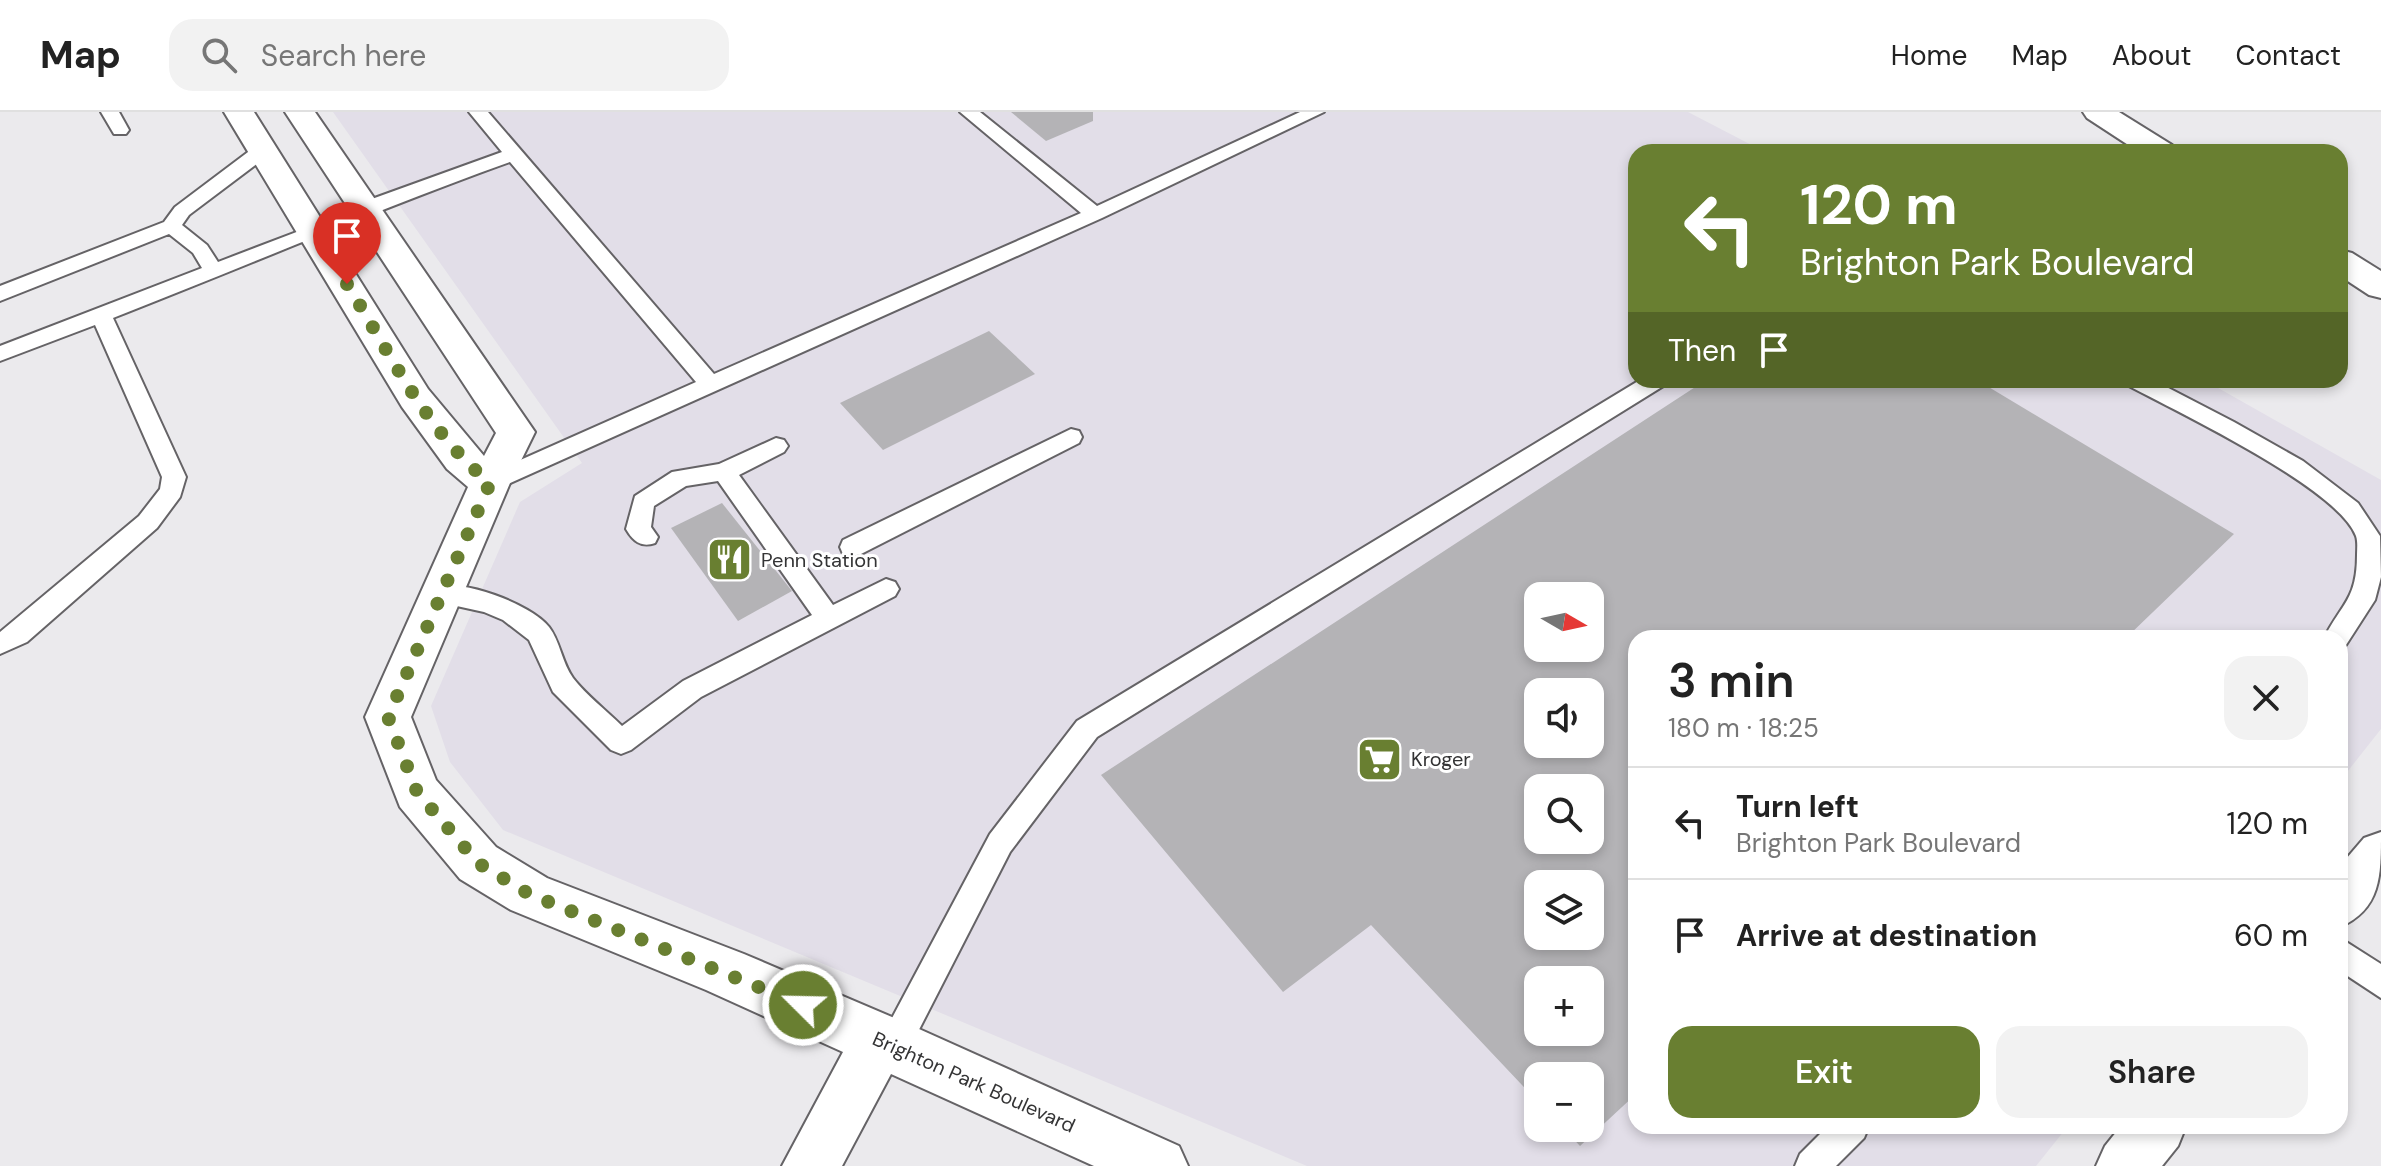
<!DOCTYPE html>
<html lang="en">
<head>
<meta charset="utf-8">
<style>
	:root { --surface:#fff; --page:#f2f2f2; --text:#222; --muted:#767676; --line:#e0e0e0; --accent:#697f31 }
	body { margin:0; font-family:"DM Sans",sans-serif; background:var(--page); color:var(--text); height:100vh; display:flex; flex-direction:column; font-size:30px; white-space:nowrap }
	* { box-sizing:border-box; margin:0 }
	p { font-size:26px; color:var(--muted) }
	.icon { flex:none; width:44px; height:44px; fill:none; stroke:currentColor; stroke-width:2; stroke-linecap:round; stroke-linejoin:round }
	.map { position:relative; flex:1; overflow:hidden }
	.side { position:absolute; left:1628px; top:518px; width:720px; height:504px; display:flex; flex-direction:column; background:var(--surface); border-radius:24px; box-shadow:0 4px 12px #0003 }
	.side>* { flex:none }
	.banner { position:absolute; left:1628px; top:32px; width:720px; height:244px; border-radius:24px; box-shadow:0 4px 12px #0003; background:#697f31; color:#fff; overflow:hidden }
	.needle { width:52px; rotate:99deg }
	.buttons { position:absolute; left:1524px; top:470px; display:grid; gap:16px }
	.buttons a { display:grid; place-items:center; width:80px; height:80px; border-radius:16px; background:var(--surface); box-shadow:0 4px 12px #0003; font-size:40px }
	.pin { position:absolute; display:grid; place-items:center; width:68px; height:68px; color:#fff; margin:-82px -34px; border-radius:50% 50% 50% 0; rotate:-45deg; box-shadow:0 0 8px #0007 }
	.pin .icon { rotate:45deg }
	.me { position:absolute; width:88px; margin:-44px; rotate:293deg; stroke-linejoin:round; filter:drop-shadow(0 0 6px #0008) }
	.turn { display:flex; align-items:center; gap:28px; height:168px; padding:0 40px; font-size:36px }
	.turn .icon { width:104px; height:104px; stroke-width:2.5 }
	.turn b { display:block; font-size:56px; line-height:68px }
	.then { display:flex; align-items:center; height:76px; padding:0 40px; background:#0003; gap:16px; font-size:30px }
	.round { display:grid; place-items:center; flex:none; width:84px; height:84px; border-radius:24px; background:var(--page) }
	.headline { display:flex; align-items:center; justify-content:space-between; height:136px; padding:0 40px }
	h1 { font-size:48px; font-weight:600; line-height:60px }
	.button { display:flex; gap:16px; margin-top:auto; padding:16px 40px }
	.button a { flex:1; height:92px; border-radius:24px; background:var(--accent); color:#fff; font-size:32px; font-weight:600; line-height:92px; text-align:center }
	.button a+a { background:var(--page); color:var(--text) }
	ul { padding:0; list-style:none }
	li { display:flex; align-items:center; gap:24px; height:112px; padding:0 40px; border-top:2px solid var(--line) }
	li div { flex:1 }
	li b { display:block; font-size:30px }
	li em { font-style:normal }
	header { display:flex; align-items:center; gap:48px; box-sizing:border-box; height:112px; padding:0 40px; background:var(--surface); border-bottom:2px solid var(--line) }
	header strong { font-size:38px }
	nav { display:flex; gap:44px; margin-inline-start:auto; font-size:28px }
	.search { width:560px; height:72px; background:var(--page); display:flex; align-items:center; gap:20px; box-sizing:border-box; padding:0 28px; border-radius:24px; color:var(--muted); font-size:30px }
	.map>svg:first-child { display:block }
	.built { fill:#e2dee8; fill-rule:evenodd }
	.building { fill:#b4b3b6; fill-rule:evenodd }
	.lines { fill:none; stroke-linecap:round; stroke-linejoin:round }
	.service-casing { stroke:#656366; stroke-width:4 }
	.minor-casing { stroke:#656366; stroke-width:4 }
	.service { fill:#fff; fill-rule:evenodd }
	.minor { fill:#fff; fill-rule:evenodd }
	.route { stroke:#697f31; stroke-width:14; stroke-dasharray:0 25.2 }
	.labels { text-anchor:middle; stroke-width:6; stroke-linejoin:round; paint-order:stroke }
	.poi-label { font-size:20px; fill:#343435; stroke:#fff; text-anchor:start }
	.street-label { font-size:20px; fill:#343435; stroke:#fff }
</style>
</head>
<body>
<header>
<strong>Map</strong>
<div class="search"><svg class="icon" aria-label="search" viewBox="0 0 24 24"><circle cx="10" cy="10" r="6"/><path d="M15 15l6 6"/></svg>Search here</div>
<nav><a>Home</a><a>Map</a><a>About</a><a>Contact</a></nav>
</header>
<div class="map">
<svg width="2381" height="1054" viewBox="0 0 2381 1054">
	<rect width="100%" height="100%" fill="#ebeaed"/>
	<path class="built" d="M333,0h1355l77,40h-129v228h568l177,100v249l-41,52v-143h-704v488h432l-32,40h-729l-804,-336 -53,-68 -19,-56 89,-204 62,-39zM1538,484h52v52h-52zM1538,580h52v52h-52zM1538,676h52v52h-52zM1538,772h52v52h-52zM1538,868h52v52h-52zM1538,964h52v52h-52z"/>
	<g class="building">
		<polygon points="1011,0 1093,0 1093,9 1046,29"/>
		<polygon points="989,219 1035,262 883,338 840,291"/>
		<path d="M1706,268h271l257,154 -108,104h-490v456l-56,52 -17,-18h27v-52h-52v26l-167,-177 -88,67 -182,-217zM1538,484h52v52h-52zM1538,580h52v52h-52zM1538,676h52v52h-52zM1538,772h52v52h-52zM1538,868h52v52h-52z"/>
		<polygon points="722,391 792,479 738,509 671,416"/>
	</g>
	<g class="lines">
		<defs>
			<g id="service">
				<polygon points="101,0 119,0 129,18 126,22 114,22"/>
				<path d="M469,0h19l226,262 367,-161 -121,-101h20l117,94 203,-94h24l-222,106 -612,274 -8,-3 -4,-6 4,-6 214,-95 -186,-220c-134,48 -264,104 -397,156l73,159 -6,20 -23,31 -130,114 -27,12v-22l139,-116 21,-27 2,-12 -67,-152 -95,36v-15l202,-78 -9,-15 -24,-19 -169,67v-15l164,-64 11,-15 81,-61h14l2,4 -2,4 -81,61 -7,10 25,20 11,17 89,-34 51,-24 144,-52z"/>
				<polygon points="1640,268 1668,268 1665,273 1097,625 1010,740 905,945 894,950 883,945 878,934 883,923 990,722 1077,609"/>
				<path d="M2124,268h29l81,42 69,39 55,42 22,33 1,41 -6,23 -29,45 -6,2v-9h-16c18,-35 33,-39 33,-83 0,-6 1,-13 -1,-19 -18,-48 -180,-125 -229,-151z"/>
				<polygon points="1071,317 1079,319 1082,325 1079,331 861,442 852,444 843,442 840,435 843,428"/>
				<path d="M776,326l8,2 4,6 -4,6 -45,23 94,130 53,-26 9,3 4,7 -4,7 -194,101 -70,53 -10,4 -10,-4 -58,-58 -24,-52 -26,-20 -19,-8 -50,-11 -4,-7 4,-7c27,-9 97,17 115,40 11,14 13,36 24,51 13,17 33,32 49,48l61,-45 129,-66 -94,-134 -32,5 -32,20 -3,21 7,10 -3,6c-14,5 -22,-2 -29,-14l9,-33 37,-24 47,-8z"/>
				<polygon points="2340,826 2381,852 2381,886 2340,859"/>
				<polygon points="1828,1014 1869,1014 1864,1026 1836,1054 1795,1054 1800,1042"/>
			</g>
			<g id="minor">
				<polygon points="224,0 254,0 428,277 484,344 496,321 285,0 315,0 535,320 510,371 411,605 436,668 496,735 547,766 744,842 899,908 1179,1034 1188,1054 1094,1054 891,962 842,1054 782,1054 843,940 706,878 511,798 460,767 400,695 365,605 468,375 447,357 402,295"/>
				<polygon points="2083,0 2119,0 2172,33 2177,40 2139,40 2087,6"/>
				<polygon points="2340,138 2352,141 2381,159 2381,186 2369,183 2340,164"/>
				<path d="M2381,720c0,44 0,77 -41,95v-61l24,-28z"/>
				<polygon points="2121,1014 2186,1014 2178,1034 2162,1054 2096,1054 2105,1034"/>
			</g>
		</defs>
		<use href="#service" class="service-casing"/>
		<use href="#minor" class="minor-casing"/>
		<use href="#service" class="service"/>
		<use href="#minor" class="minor"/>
	</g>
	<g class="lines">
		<path class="route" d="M347,172c43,69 79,147 143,199l-102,234 29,75 61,71 51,31 274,111"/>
	</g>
	<defs>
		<symbol id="restaurant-square" viewBox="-11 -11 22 22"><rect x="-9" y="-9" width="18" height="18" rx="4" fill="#697f31" stroke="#fff"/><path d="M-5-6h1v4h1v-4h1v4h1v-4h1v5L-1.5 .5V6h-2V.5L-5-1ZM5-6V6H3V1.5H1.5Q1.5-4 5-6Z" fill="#fff"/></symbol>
		<symbol id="supermarket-square" viewBox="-11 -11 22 22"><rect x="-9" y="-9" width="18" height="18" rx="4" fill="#697f31" stroke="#fff"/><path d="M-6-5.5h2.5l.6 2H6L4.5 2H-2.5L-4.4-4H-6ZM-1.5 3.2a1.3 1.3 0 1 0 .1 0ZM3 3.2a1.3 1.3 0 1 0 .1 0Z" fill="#fff"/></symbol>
	</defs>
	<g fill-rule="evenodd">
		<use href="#restaurant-square" x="704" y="422" width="51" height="51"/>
		<use href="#supermarket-square" x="1354" y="622" width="51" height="51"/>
	</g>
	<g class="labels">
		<g class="poi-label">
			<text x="761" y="455">Penn Station</text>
			<text x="1411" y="654">Kroger</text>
		</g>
		<g class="street-label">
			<text transform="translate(974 970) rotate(24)" y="7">Brighton Park Boulevard</text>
		</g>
	</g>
</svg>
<div class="buttons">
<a><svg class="needle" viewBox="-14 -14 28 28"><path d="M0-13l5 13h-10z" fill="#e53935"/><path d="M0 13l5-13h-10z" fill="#767676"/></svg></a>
<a><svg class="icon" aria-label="sound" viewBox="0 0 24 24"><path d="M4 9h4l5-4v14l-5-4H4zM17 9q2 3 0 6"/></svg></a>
<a><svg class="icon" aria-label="search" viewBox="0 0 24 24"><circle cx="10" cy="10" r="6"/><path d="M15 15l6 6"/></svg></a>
<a><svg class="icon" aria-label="layers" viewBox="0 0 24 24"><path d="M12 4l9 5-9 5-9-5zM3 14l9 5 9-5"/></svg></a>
<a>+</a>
<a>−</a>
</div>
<div class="pin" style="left:347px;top:172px;background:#d93025"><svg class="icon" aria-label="arrive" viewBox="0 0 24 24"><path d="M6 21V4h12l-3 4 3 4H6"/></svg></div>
<svg class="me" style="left:803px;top:893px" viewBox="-20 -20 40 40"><circle r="17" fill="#697f31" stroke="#fff" stroke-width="3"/><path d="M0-11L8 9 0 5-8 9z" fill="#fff"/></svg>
<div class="banner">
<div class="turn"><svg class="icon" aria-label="left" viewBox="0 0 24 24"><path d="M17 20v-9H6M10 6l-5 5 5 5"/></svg><div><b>120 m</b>Brighton Park Boulevard</div></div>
<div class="then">Then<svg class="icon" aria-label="arrive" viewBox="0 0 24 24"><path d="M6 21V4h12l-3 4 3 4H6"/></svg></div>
</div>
<section class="side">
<div class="headline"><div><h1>3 min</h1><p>180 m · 18:25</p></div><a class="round"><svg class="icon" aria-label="close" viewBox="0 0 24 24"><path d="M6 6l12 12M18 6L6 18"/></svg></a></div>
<ul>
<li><svg class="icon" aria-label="left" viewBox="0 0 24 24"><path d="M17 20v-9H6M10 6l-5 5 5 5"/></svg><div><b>Turn left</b><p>Brighton Park Boulevard</p></div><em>120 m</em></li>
<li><svg class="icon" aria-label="arrive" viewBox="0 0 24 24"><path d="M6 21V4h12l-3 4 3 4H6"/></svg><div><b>Arrive at destination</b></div><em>60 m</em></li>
</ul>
<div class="button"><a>Exit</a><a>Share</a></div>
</section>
</div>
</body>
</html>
